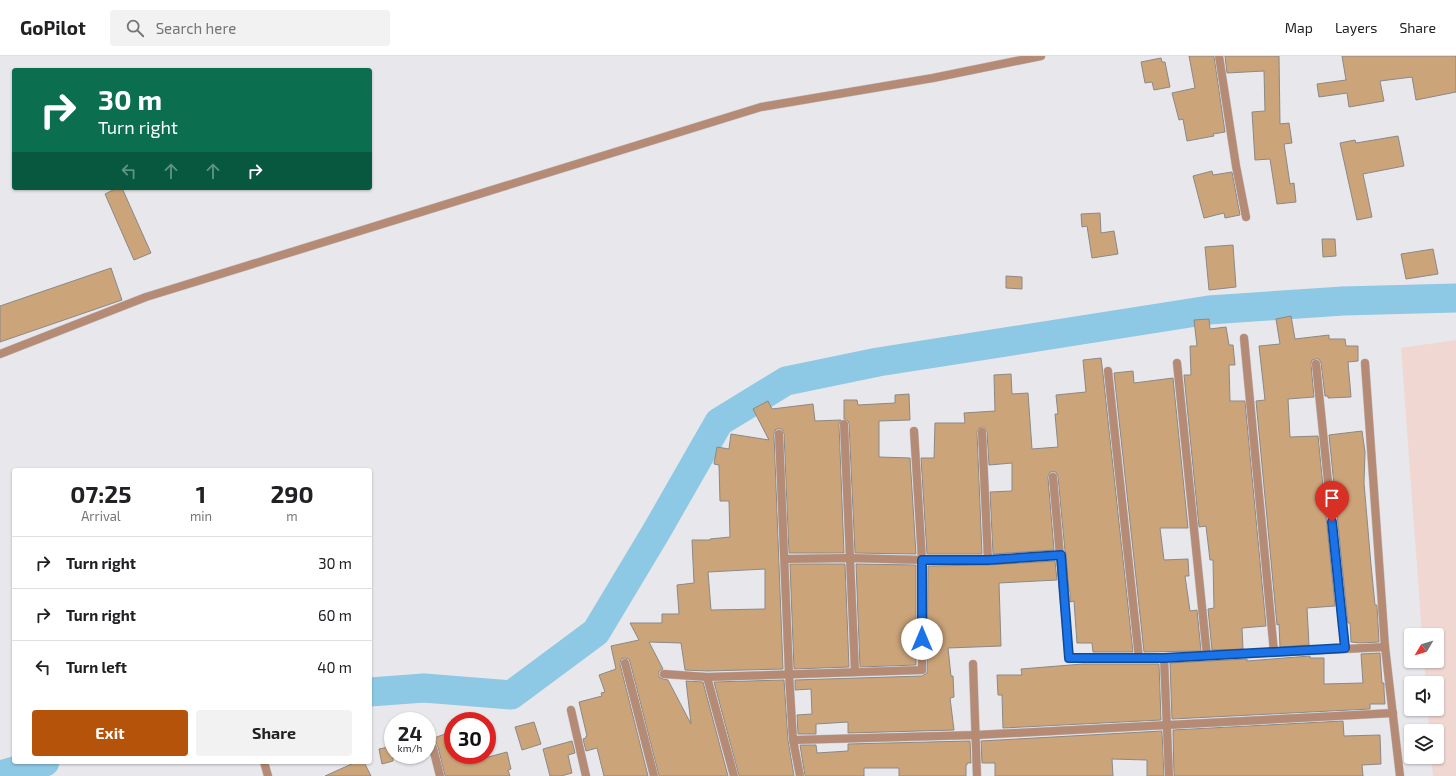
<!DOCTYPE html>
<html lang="en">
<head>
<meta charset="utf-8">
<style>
	:root { --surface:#fff; --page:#f2f2f2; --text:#202124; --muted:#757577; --line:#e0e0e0; --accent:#b45309 }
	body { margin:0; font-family:"Exo 2",sans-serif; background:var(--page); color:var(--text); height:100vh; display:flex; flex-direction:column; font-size:15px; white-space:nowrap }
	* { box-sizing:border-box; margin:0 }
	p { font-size:13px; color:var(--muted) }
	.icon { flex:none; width:22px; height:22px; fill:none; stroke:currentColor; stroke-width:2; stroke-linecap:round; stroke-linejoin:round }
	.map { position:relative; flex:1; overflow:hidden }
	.side { position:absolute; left:12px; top:412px; width:360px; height:296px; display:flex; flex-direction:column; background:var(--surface); border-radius:4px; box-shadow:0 1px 3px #0004 }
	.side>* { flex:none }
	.top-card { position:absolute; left:12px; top:12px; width:360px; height:122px; border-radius:4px; box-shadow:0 1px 3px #0004; background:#0b6e4f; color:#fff; overflow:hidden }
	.needle { width:26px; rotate:232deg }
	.fabs { position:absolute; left:1404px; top:572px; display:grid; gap:8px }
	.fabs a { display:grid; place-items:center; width:40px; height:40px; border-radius:4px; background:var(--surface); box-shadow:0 1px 3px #0004; font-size:20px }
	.speed { position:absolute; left:384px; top:656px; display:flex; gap:8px; font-size:20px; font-weight:700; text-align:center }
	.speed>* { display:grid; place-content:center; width:52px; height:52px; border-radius:50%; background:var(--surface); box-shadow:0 1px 3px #0004; line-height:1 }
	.speed small { font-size:10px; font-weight:400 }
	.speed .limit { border:6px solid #d22; background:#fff; color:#111 }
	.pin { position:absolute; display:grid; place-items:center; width:34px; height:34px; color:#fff; margin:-41px -17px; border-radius:50% 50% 50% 0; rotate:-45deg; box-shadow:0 0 4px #0007 }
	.pin .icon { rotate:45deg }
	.me { position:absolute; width:44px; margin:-22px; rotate:0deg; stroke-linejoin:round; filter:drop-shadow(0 0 3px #0008) }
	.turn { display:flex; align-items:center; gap:14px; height:84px; padding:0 20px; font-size:18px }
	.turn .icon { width:52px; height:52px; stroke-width:2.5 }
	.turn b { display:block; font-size:28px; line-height:34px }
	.lanes { display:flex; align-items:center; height:38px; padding:0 20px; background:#0003; justify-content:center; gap:20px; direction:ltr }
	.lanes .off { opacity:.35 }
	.eta { display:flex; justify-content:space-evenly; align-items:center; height:68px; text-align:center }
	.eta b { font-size:24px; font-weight:700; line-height:28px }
	.button { display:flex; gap:8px; margin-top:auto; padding:8px 20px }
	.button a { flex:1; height:46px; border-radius:4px; background:var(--accent); color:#fff; font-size:16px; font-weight:700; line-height:46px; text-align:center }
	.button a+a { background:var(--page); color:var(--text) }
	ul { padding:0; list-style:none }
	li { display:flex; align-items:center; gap:12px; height:52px; padding:0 20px; border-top:1px solid var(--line) }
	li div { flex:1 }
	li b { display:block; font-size:15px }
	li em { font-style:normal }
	header { display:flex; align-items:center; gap:24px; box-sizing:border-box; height:56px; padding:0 20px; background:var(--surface); border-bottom:1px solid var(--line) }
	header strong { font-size:19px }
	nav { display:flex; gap:22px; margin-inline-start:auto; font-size:14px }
	.search { width:280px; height:36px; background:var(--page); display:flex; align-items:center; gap:10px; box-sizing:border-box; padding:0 14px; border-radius:4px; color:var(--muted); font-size:15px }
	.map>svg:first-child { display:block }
	.industrial { fill:#f1d7d1 }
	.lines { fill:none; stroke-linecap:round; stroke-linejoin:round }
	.river { stroke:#8dc8e4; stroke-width:29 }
	.building { fill:#cba47a; stroke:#8c8885; fill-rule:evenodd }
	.minor-casing { stroke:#c5c5c9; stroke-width:9 }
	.minor { stroke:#b58b75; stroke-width:8 }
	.route-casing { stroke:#114b97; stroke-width:10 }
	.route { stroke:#1a73e8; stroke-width:7 }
</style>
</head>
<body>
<header>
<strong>GoPilot</strong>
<div class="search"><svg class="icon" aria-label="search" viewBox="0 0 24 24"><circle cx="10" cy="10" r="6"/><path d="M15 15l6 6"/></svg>Search here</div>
<nav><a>Map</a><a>Layers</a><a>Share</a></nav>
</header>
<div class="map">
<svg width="1456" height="720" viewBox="0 0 1456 720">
	<rect width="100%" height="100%" fill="#e7e7ec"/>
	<polygon class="industrial" points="1456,284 1456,720 1433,720 1431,701 1437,701 1437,675 1429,675 1428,653 1437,653 1437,627 1426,627 1424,605 1437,605 1437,579 1422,579 1401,292"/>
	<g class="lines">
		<g class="river">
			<polyline points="370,636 424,632 511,639 596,576 656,476 719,366 786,325 878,306 1209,254 1343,245 1456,242"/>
			<polyline points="0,719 45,706"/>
		</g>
	</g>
	<g class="building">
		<polygon points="1189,0 1214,0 1225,76 1213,78 1214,80 1187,85 1183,63 1179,64 1172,37 1195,32"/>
		<polygon points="1225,0 1279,0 1280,68 1289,67 1292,87 1284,88 1290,128 1294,127 1296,146 1277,148 1270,103 1255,104 1252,56 1265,55 1264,15 1227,17"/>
		<polygon points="1342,0 1456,0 1456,36 1416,44 1412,21 1380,25 1384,45 1349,51 1347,37 1319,41 1317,28 1346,24"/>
		<polygon points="1161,2 1162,6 1165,6 1170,31 1154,34 1152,26 1145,27 1141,6"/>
		<polygon points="1398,80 1404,110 1363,118 1372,161 1357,164 1340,87 1355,84 1356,87"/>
		<polygon points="1212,115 1213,119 1232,116 1240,159 1225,162 1224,157 1204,162 1193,120"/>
		<polygon points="117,132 122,132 151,197 134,204 105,138"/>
		<polygon points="1100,157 1101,177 1114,175 1118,198 1092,202 1087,170 1082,171 1081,158"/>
		<polygon points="1322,183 1335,183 1336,200 1323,201"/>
		<polygon points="1233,189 1236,231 1209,234 1205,191"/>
		<polygon points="1433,193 1438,218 1406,223 1401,198"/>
		<polygon points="111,212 122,244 0,286 0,250"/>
		<polygon points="1006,220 1022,221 1022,233 1006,232"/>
		<polygon points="1291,260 1295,283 1329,279 1329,283 1345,283 1346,290 1358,290 1358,305 1348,306 1351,341 1328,342 1328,340 1325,340 1321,307 1319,303 1316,303 1312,304 1311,308 1314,341 1288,343 1290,381 1318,380 1335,550 1307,552 1309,589 1280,591 1279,568 1277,569 1256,345 1265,344 1259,290 1280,288 1276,263"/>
		<polygon points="1209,263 1210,273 1226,271 1229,289 1233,289 1235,309 1229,309 1230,345 1245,345 1266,570 1242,572 1243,593 1212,594 1208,553 1214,552 1213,504 1210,504 1206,470 1199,471 1184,319 1191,319 1190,290 1197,290 1194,264"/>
		<polygon points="1101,302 1103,318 1133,596 1093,596 1092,587 1077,587 1074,545 1070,546 1070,535 1069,535 1066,498 1065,495 1058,421 1056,416 1050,416 1048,421 1054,494 993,498 990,436 1012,435 1012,407 989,409 987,376 984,371 979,372 977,376 982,498 927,498 921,402 934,402 935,367 965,367 964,357 995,355 994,319 1011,318 1012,338 1028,337 1032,393 1058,391 1055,358 1058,358 1056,339 1086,336 1083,304"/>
		<polygon points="1133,315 1134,327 1173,322 1188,472 1160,472 1164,504 1188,503 1189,520 1185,520 1190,555 1197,554 1201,595 1144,596 1114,317"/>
		<polygon points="909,338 910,364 879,365 879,401 910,402 916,498 855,497 849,368 848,365 844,363 844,344 857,344 858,349 895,347 895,339"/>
		<path d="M768,345l4,8 41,-5 2,17 26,-1 -2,4 5,129h-55l-5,-119 -2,-5h-6l-2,5 9,235 -76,2 -22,-1 -4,-27 -32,-1 14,27 -4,2v6l4,2 5,1 23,44 -5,-43 17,1 25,94h-69l-29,-114 -1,-3 -5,-1 -3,1 -1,5 28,112h-44l-7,-28 -11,3 -3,-12 3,-1v-2h1l-8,-34 23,-6 -1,-3 4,-1 -6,-17 17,-6 -5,-23 28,-6 -9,-17h32v-9h17l-2,-29 17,-2 -2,-43h18v-1l20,-2 -1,-36h-9l-1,-36 -5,-1 3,-17 12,2 2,-15 38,6 -16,-31zM765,513v40l-54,1 -3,-38z"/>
		<polygon points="1362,375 1365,396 1364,427 1371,509 1375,549 1377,549 1379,586 1360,587 1351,586 1350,567 1348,567 1329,379"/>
		<polygon points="1055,505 1057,524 999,527 1001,590 948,592 951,620 953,620 954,641 950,642 954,674 848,677 848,666 816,668 816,678 798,678 797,659 812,658 811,633 795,634 795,624 922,620 927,617 928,510 988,509"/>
		<polygon points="790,508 845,508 849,611 794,613"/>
		<polygon points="856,508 916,509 916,609 860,611"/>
		<polygon points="1380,597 1382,627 1384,627 1384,634 1385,648 1370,648 1370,653 1172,663 1170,607 1247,603 1247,605 1310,600 1310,602 1324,602 1324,628 1363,627 1361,598"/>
		<polygon points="1083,608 1159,608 1161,664 1003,672 1002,639 998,639 997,619 1022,619 1021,613"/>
		<polygon points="784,624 788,684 794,720 739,720 714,626"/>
		<polygon points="1343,665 1344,680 1380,679 1381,708 1362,709 1363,720 1174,720 1173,674"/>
		<polygon points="534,666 541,688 522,694 515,671"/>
		<polygon points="453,675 453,699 463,699 466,707 507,696 511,713 508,714 510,720 445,720 438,691 434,682"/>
		<polygon points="1162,675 1164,720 1147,720 1147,704 1112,703 1113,720 995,720 995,707 982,707 981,685"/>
		<polygon points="572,685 575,697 568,699 572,717 561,720 550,720 543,693"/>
		<polygon points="970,685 971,707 967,707 967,709 966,709 966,720 899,720 899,712 864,712 864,720 805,720 800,689 816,689 817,697 848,695 848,688"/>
		<polygon points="393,690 393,705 382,708 379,693"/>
		<polygon points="356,706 364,706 371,720 325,720"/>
	</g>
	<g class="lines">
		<defs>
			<g id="minor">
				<polyline points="1219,0 1236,110 1246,161"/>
				<polyline points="1244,282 1274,596"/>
				<polyline points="0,298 146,241 761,51 933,22 1041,0"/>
				<polyline points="1177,307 1207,600"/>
				<polyline points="1365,307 1385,591 1400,720"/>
				<polyline points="1316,308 1345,592"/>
				<polyline points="1108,315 1139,602"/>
				<polyline points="844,368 855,615"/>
				<polyline points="982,376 988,504"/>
				<polyline points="779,378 789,618 793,684 800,720"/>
				<polyline points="1053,421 1069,602 1164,602 1385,591"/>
				<polyline points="785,503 850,502 922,504 988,504 1061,499"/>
				<polyline points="1164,602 1169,720"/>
				<polyline points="625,607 654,720"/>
				<polyline points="973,608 977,720"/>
				<polyline points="664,618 707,621 922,614 922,504 914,375"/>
				<polyline points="707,621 734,720"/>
				<polyline points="571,654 586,720"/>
				<polyline points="793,684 976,679 1393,657"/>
				<polyline points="433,692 440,720"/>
				<polyline points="264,706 268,720"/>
			</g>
		</defs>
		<use href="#minor" class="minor-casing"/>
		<use href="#minor" class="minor"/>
	</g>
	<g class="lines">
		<defs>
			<polyline id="route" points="922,583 922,504 988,504 1061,499 1069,602 1164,602 1345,592 1332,466"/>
		</defs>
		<use href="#route" class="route-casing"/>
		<use href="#route" class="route"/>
	</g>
</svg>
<div class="fabs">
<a><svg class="needle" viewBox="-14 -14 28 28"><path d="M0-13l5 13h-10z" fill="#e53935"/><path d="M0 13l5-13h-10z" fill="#757577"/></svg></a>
<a><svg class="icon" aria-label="sound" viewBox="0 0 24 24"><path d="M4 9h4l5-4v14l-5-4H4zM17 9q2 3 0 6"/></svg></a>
<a><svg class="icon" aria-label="layers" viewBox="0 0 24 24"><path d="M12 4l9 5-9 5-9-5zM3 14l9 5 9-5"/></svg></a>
</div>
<div class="speed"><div>24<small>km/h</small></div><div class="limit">30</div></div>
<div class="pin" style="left:1332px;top:466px;background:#d93025"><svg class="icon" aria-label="arrive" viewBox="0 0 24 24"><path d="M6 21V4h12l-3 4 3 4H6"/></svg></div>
<svg class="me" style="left:922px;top:583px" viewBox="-20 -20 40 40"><circle r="19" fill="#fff"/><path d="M0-13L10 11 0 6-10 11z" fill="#1a73e8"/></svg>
<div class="top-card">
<div class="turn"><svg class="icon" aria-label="right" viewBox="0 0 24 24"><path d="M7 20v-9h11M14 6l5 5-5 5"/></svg><div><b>30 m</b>Turn right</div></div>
<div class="lanes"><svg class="icon off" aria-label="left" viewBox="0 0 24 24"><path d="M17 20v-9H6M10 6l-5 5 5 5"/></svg><svg class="icon off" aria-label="ahead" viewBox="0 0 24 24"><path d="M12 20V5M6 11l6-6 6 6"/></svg><svg class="icon off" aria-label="ahead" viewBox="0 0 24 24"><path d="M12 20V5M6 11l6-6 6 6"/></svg><svg class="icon" aria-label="right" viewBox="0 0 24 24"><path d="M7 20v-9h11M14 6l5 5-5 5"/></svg></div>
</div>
<section class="side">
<div class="eta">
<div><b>07:25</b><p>Arrival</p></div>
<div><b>1</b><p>min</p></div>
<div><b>290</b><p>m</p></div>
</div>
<ul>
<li><svg class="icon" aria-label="right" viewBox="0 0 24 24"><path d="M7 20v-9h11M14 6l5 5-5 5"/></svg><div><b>Turn right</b></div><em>30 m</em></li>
<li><svg class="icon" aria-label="right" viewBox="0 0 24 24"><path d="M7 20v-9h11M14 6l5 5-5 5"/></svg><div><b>Turn right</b></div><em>60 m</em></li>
<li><svg class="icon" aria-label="left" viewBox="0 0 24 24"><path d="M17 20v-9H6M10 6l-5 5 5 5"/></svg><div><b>Turn left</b></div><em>40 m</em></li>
</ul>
<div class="button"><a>Exit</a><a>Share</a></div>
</section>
</div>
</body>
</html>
